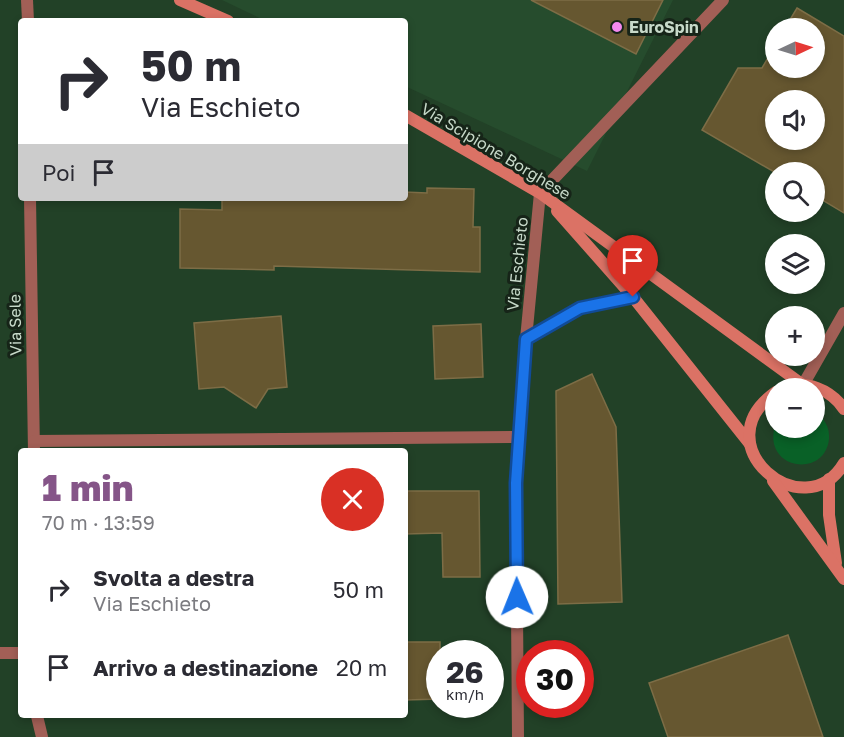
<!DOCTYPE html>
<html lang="it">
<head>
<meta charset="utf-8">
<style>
	:root { --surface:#fff; --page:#f2f2f3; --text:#2b2b33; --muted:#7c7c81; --accent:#855588 }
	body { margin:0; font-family:"Golos Text",sans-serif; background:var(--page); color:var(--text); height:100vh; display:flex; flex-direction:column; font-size:22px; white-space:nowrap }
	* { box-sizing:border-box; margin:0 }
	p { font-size:20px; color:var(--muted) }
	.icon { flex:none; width:33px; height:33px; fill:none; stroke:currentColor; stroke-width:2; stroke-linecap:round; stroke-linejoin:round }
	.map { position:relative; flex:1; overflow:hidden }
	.drawer { position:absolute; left:18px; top:448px; width:390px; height:270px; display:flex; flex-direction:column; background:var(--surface); border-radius:6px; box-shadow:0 3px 9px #0003 }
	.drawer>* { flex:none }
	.guide { position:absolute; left:18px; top:18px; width:390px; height:183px; border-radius:6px; box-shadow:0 3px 9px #0003; background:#fff; color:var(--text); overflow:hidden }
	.needle { width:39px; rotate:86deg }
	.controls { position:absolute; left:765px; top:18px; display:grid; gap:12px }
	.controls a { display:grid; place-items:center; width:60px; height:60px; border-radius:50%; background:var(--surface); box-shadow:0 3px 9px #0003; font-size:30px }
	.speed { position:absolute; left:426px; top:640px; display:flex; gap:12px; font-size:30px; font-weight:700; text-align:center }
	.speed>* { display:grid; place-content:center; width:78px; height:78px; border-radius:50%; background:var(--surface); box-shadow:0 3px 9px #0003; line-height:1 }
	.speed small { font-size:15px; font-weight:400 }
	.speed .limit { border:9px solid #d22; background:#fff; color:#111 }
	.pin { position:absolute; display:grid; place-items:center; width:51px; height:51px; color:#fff; margin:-62px -26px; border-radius:50% 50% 50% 0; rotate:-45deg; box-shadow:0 0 6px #0007 }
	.pin .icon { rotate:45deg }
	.me { position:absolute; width:66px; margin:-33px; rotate:359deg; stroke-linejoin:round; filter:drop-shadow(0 0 4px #0008) }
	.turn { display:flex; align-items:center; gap:21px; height:126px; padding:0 24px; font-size:27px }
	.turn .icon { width:78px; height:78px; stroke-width:2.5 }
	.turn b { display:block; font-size:42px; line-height:51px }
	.then { display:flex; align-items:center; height:57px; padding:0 24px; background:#0003; gap:12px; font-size:22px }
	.round { display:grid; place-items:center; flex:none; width:63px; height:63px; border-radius:32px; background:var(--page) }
	.head { display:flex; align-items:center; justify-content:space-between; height:102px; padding:0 24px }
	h1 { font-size:36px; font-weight:800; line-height:45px; color:var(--accent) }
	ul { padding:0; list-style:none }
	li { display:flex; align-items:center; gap:18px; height:78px; padding:0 24px }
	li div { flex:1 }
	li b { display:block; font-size:22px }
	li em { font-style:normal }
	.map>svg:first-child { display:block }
	.built { fill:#264c2d }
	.green { fill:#096127 }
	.building { fill:#665730; stroke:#7d6d46; stroke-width:1.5; fill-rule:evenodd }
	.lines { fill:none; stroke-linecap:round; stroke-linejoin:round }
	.lane { stroke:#a25f56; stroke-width:12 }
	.street { stroke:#a25f56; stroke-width:12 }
	.secondary { stroke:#db7265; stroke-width:12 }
	.route-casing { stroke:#114b97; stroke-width:15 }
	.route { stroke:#1a73e8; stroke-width:10 }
	.poi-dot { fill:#f489f0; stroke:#162418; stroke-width:2 }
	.labels { text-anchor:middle; stroke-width:6; stroke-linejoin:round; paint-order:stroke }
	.poi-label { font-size:16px; font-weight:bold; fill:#c7d9c9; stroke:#162418; text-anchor:start }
	.street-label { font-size:16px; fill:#c7d9c9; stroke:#162418 }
</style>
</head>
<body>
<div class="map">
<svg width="844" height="737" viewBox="0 0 844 737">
	<rect width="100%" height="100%" fill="#224127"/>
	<polygon class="built" points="222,0 673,0 587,171 405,86 405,21 266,21"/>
	<path class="green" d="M815,411c9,7 15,16 14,28 -4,40 -67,31 -54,-14l1,3h38z"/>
	<g class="building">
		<polygon points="531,0 663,0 636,54"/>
		<path d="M797,8l47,28v177l-30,-18v-23l-38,1 -74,-43 36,-62h24l14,-24v24h38v-40h-29zM776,100h38v40h-38z"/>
		<polygon points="427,188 474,189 473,227 480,227 480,272 274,266 274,270 180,268 180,209 222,210 222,198 405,198 405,192 427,193"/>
		<polygon points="281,316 287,387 268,389 256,408 224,387 199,389 194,323"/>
		<polygon points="481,324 483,377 435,379 433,326"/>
		<polygon points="592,374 616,427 622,602 558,604 556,391"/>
		<polygon points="405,491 479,491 480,577 443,577 442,533 405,534"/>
		<polygon points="788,635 823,737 668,737 649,683"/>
		<polygon points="405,642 440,642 440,699 405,700"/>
	</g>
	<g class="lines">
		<polyline class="lane" points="803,385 844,313"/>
		<g class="street">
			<polyline points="27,0 28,21"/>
			<polyline points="30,198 34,452"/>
			<polyline points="633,297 580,308 526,339 540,193 723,0"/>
			<polyline points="34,441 518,437"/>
			<polyline points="0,653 21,653"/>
			<polyline points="37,716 42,737"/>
			<polyline points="518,737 516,483 526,339"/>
		</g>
		<g class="secondary">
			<polyline points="180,0 228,21"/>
			<polyline points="405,115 540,193 803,385"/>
			<polyline points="557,211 633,297 750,444"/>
			<path d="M783,388c23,-9 48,2 61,21"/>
			<path d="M776,392c-75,52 28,138 68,71"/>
			<polyline points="829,479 829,515 836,563"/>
			<polyline points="773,481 844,579"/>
		</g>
	</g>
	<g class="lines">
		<defs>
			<polyline id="route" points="517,597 516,483 526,339 580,308 633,297"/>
		</defs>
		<use href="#route" class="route-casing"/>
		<use href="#route" class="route"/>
	</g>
	<circle class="poi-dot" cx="617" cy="27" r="6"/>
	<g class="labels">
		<g class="poi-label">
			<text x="629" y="33">EuroSpin</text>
		</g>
		<g class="street-label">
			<text transform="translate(496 151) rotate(31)" y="6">Via Scipione Borghese</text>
			<text transform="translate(517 264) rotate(-84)" y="6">Via Eschieto</text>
			<text transform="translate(15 325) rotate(-91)" y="6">Via Sele</text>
		</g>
	</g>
</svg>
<div class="controls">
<a><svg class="needle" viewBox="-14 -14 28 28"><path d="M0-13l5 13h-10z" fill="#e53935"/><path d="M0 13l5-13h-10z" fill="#7c7c81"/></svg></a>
<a><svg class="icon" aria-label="sound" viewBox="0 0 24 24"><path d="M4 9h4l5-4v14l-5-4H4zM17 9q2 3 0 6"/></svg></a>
<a><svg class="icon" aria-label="search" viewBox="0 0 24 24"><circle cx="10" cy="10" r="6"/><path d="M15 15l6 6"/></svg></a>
<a><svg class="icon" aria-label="layers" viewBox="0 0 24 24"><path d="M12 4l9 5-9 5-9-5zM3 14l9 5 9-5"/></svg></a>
<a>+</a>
<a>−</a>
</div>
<div class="speed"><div>26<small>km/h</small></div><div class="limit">30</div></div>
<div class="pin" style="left:633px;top:297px;background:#d93025"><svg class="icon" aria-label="arrive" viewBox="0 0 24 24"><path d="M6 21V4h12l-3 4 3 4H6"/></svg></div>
<svg class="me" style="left:517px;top:597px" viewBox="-20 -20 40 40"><circle r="19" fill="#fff"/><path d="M0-13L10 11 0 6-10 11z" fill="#1a73e8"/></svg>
<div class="guide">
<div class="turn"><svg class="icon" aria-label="right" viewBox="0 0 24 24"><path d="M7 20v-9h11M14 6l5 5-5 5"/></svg><div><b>50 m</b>Via Eschieto</div></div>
<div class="then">Poi<svg class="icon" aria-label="arrive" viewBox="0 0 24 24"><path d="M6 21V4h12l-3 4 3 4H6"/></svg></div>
</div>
<section class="drawer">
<div class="head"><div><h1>1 min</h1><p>70 m · 13:59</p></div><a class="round" style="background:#d93025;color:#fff"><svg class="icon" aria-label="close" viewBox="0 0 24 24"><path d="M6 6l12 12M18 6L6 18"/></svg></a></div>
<ul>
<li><svg class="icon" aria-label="right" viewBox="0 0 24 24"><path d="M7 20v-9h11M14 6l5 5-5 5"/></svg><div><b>Svolta a destra</b><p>Via Eschieto</p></div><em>50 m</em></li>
<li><svg class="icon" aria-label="arrive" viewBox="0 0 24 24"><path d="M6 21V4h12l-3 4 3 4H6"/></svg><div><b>Arrivo a destinazione</b></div><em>20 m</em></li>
</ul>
</section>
</div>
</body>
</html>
